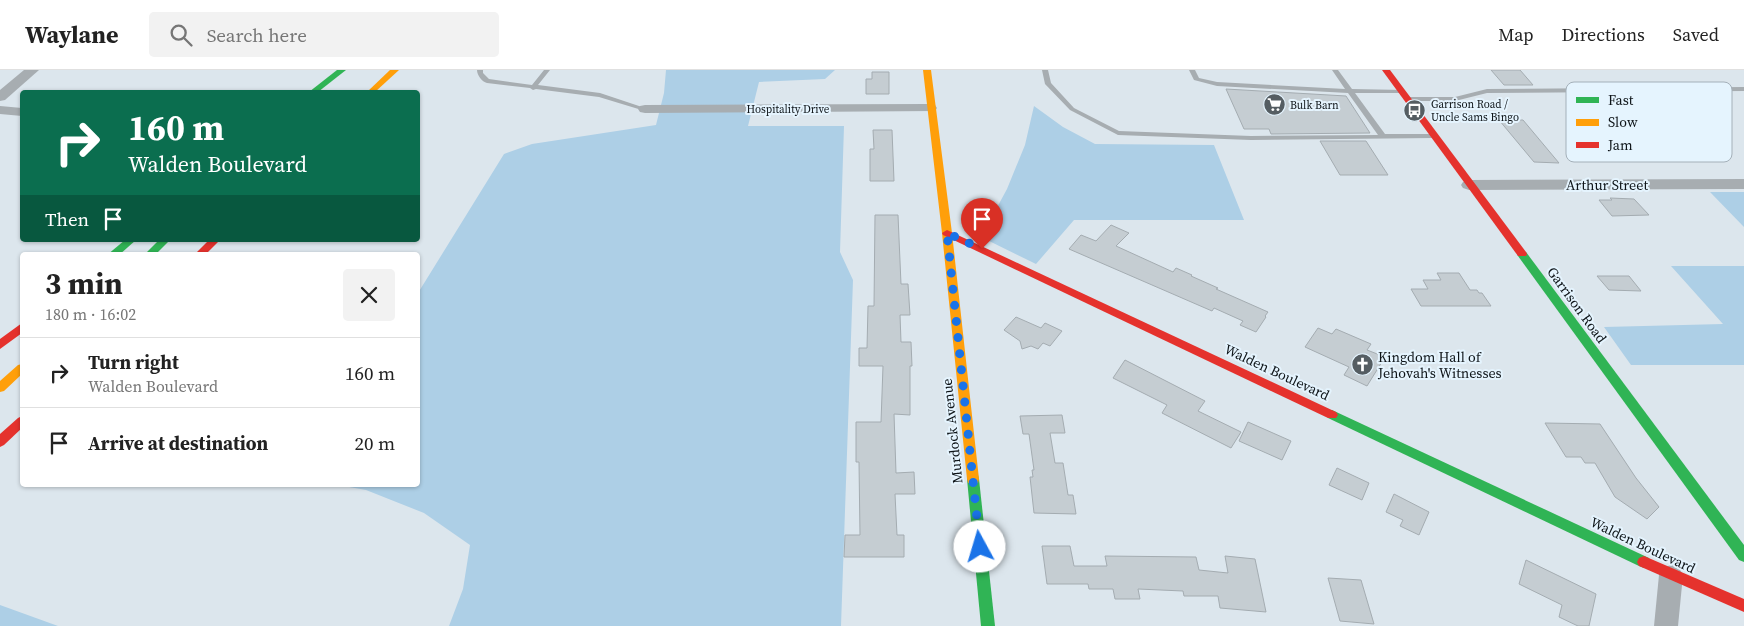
<!DOCTYPE html>
<html lang="en">
<head>
<meta charset="utf-8">
<style>
	:root { --surface:#fff; --page:#f2f2f2; --text:#222; --muted:#767676; --line:#e0e0e0 }
	body { margin:0; font-family:"Source Serif 4",serif; background:var(--page); color:var(--text); height:100vh; display:flex; flex-direction:column; font-size:19px; white-space:nowrap }
	* { box-sizing:border-box; margin:0 }
	p { font-size:16px; color:var(--muted) }
	.icon { flex:none; width:28px; height:28px; fill:none; stroke:currentColor; stroke-width:2; stroke-linecap:round; stroke-linejoin:round }
	.map { position:relative; flex:1; overflow:hidden }
	.details { position:absolute; left:20px; top:182px; width:400px; height:235px; display:flex; flex-direction:column; background:var(--surface); border-radius:5px; box-shadow:0 1px 4px #0004 }
	.details>* { flex:none }
	.hud { position:absolute; left:20px; top:20px; width:400px; height:152px; border-radius:5px; box-shadow:0 1px 4px #0004; background:#0b6e4f; color:#fff; overflow:hidden }
	.pin { position:absolute; display:grid; place-items:center; width:42px; height:42px; color:#fff; margin:-51px -21px; border-radius:50% 50% 50% 0; rotate:-45deg; box-shadow:0 0 5px #0007 }
	.pin .icon { rotate:45deg }
	.me { position:absolute; width:55px; margin:-28px; rotate:354deg; stroke-linejoin:round; filter:drop-shadow(0 0 4px #0008) }
	.turn { display:flex; align-items:center; gap:18px; height:105px; padding:0 25px; font-size:22px }
	.turn .icon { width:65px; height:65px; stroke-width:2.5 }
	.turn b { display:block; font-size:35px; line-height:42px }
	.then { display:flex; align-items:center; height:48px; padding:0 25px; background:#0003; gap:10px; font-size:19px }
	.round { display:grid; place-items:center; flex:none; width:52px; height:52px; border-radius:5px; background:var(--page) }
	.head { display:flex; align-items:center; justify-content:space-between; height:85px; padding:0 25px }
	h1 { font-size:30px; font-weight:700; line-height:38px }
	ul { padding:0; list-style:none }
	li { display:flex; align-items:center; gap:15px; height:70px; padding:0 25px; border-top:1px solid var(--line) }
	li div { flex:1 }
	li b { display:block; font-size:19px }
	li em { font-style:normal }
	header { display:flex; align-items:center; gap:30px; box-sizing:border-box; height:70px; padding:0 25px; background:var(--surface); border-bottom:1px solid var(--line) }
	header strong { font-size:24px }
	nav { display:flex; gap:28px; margin-inline-start:auto; font-size:18px }
	.search { width:350px; height:45px; background:var(--page); display:flex; align-items:center; gap:12px; box-sizing:border-box; padding:0 18px; border-radius:5px; color:var(--muted); font-size:19px }
	.map>svg:first-child { display:block }
	.green { fill:#adcfe6 }
	.building { fill:#c5cdd2; stroke:#a4acb1 }
	.lines { fill:none; stroke-linecap:round; stroke-linejoin:round }
	.lane { fill:#a7adb1; fill-rule:evenodd }
	.street { fill:#a7adb1; fill-rule:evenodd }
	.fast { fill:#30b455; fill-rule:evenodd }
	.slow { fill:#ff9f0a; fill-rule:evenodd }
	.jam { fill:#e5322d; fill-rule:evenodd }
	.route { stroke:#1a73e8; stroke-width:9; stroke-dasharray:0 16.2 }
	.labels { text-anchor:middle; stroke-width:4; stroke-linejoin:round; paint-order:stroke }
	.far-poi-label { font-size:11px; fill:#0d1317; stroke:#e5f4fe; text-anchor:start }
	.far-street-label { font-size:11px; fill:#0d1317; stroke:#e5f4fe }
	.street-label { font-size:14px; fill:#0d1317; stroke:#e5f4fe }
	.poi-label { font-size:14px; fill:#0d1317; stroke:#e5f4fe; text-anchor:start }
	.key { fill:#e5f4fe; stroke:#a4b0b9; stroke-width:1 }
	.key-label { font-size:14px; fill:#0d1317 }
</style>
</head>
<body>
<header>
<strong>Waylane</strong>
<div class="search"><svg class="icon" aria-label="search" viewBox="0 0 24 24"><circle cx="10" cy="10" r="6"/><path d="M15 15l6 6"/></svg>Search here</div>
<nav><a>Map</a><a>Directions</a><a>Saved</a></nav>
</header>
<div class="map">
<svg width="1744" height="556" viewBox="0 0 1744 556">
	<rect width="100%" height="100%" fill="#dce6ed"/>
	<g class="green">
		<polygon points="666,0 835,0 825,9 759,12 748,56 844,56 840,182 853,210 841,556 449,556 463,519 470,475 424,443 366,420 338,415 418,415 418,223 504,84 532,74 656,55 664,23"/>
		<polygon points="1034,36 1063,57 1095,74 1214,75 1244,150 1074,150 1036,194 981,167 1007,119 1025,75"/>
		<polygon points="1710,122 1744,122 1744,157"/>
		<polygon points="1671,196 1744,196 1744,295 1631,295 1604,257 1723,254"/>
		<polygon points="0,535 58,556 0,556"/>
	</g>
	<g class="building">
		<polygon points="1491,0 1520,0 1533,15 1504,15"/>
		<polygon points="872,2 889,2 889,24 866,24 866,9 872,9"/>
		<polygon points="1226,19 1346,26 1370,63 1271,64 1269,59 1244,59"/>
		<polygon points="1499,50 1523,50 1559,93 1534,92"/>
		<polygon points="873,60 892,60 894,111 870,111 870,79 874,79"/>
		<polygon points="1320,71 1366,71 1388,105 1340,105"/>
		<polygon points="1610,128 1634,129 1649,145 1612,146 1599,130 1612,130"/>
		<polygon points="875,145 898,145 901,214 908,214 910,245 900,245 901,272 911,272 912,296 910,296 910,345 894,344 896,403 914,402 915,424 895,424 897,465 904,465 904,487 844,487 845,465 860,465 859,392 856,392 856,352 881,352 883,296 859,296 859,278 867,278 868,236 874,236"/>
		<polygon points="1111,155 1129,163 1116,176 1173,202 1176,198 1192,205 1191,206 1218,218 1216,219 1268,242 1265,246 1266,247 1256,262 1240,255 1243,251 1214,238 1212,241 1069,179 1081,165 1096,171"/>
		<polygon points="1437,203 1459,203 1470,220 1477,220 1479,223 1482,223 1491,236 1421,236 1411,219 1428,219 1423,210 1441,210"/>
		<polygon points="1597,206 1629,206 1641,221 1609,220"/>
		<polygon points="1016,247 1041,258 1045,253 1062,261 1050,276 1043,273 1038,279 1031,276 1022,279 1020,271 1004,260"/>
		<polygon points="1318,258 1332,264 1336,259 1371,274 1367,280 1385,287 1367,316 1344,305 1349,297 1305,277"/>
		<polygon points="1125,290 1205,331 1198,341 1241,362 1231,378 1162,343 1167,335 1113,308"/>
		<polygon points="1062,345 1065,363 1050,363 1055,393 1063,393 1068,425 1073,425 1076,444 1034,443 1030,407 1033,407 1032,400 1034,400 1029,364 1023,364 1020,346"/>
		<polygon points="1248,352 1291,371 1282,390 1239,371"/>
		<polygon points="1545,353 1600,354 1636,408 1659,437 1647,449 1615,427 1595,393 1585,393 1581,387 1566,387"/>
		<polygon points="1337,398 1369,413 1362,430 1329,415"/>
		<polygon points="1394,424 1429,442 1419,465 1400,456 1403,450 1386,442"/>
		<polygon points="1042,476 1070,476 1074,496 1107,496 1105,486 1196,487 1199,500 1228,503 1225,486 1255,489 1266,542 1220,538 1218,526 1184,526 1183,521 1138,519 1140,529 1115,529 1113,519 1089,519 1088,514 1047,514"/>
		<polygon points="1526,490 1596,524 1589,556 1578,556 1559,547 1562,535 1519,514"/>
		<polygon points="1328,508 1361,510 1374,554 1340,551"/>
	</g>
	<g class="lines">
		<g class="lane">
			<path d="M477,0h6v3l6,6 43,6 12,-15h6l-12,15 62,8 48,16 -3,2 -46,-14 -63,-8 -3,1 -3,-2 -43,-5c-5,-1 -10,-8 -10,-13z"/>
			<polygon points="1042,0 1048,0 1051,13 1074,38 1119,61 1251,66 1378,65 1348,23 1217,16 1194,10 1189,0 1195,0 1199,8 1217,12 1345,19 1332,0 1338,0 1352,19 1404,20 1404,22 1402,23 1355,23 1385,64 1434,64 1437,66 1434,68 1251,70 1118,65 1070,40 1045,14"/>
			<polygon points="1744,17 1744,21 1487,23 1455,31 1408,31 1405,29 1408,27 1455,27 1487,19"/>
		</g>
		<g class="street">
			<polygon points="24,0 39,0 5,30 0,31 0,20"/>
			<polygon points="930,34 935,35 937,38 935,41 645,43 640,42 638,39 640,36 645,35"/>
			<polygon points="0,36 22,38 22,46 0,44"/>
			<polygon points="1744,109 1744,119 1469,120 1463,118 1461,115 1463,112 1469,110"/>
			<polygon points="1671,495 1679,498 1683,505 1678,556 1654,556 1659,505 1663,498"/>
		</g>
		<g class="fast">
			<polygon points="337,0 346,0 318,22 309,22"/>
			<polygon points="125,170 136,170 119,185 107,185"/>
			<polygon points="159,170 170,170 155,185 144,185"/>
			<polygon points="1522,181 1526,182 1744,475 1744,492 1739,490 1518,186 1517,184"/>
			<polygon points="1332,340 1649,488 1651,492 1649,496 1644,498 1639,496 1328,348 1326,345 1328,342"/>
			<polygon points="973,404 978,405 979,409 995,556 981,556 967,409 968,405"/>
		</g>
		<g class="slow">
			<polygon points="390,0 399,0 375,22 367,22"/>
			<polygon points="923,0 931,0 952,163 979,409 978,413 973,414 968,413 967,409 942,163"/>
			<polygon points="22,294 22,304 4,321 0,322 0,311 18,295"/>
		</g>
		<g class="jam">
			<polygon points="1382,0 1390,0 1526,182 1527,184 1526,186 1518,186"/>
			<polygon points="947,160 1336,342 1338,345 1336,348 1328,348 943,165 942,163"/>
			<polygon points="209,170 220,170 205,185 194,185"/>
			<polygon points="22,253 22,263 0,279 0,269"/>
			<polygon points="22,346 22,358 4,375 0,377 0,364 18,348"/>
			<polygon points="1644,486 1744,529 1744,542 1639,496 1637,492 1639,488"/>
		</g>
	</g>
	<g class="lines">
		<polyline class="route" points="980,477 947,163 982,179"/>
	</g>
	<defs>
		<symbol id="supermarket-disc" viewBox="-11 -11 22 22"><circle r="9.5" fill="#555d62" stroke="#e5f4fe"/><path d="M-6-5.5h2.5l.6 2H6L4.5 2H-2.5L-4.4-4H-6ZM-1.5 3.2a1.3 1.3 0 1 0 .1 0ZM3 3.2a1.3 1.3 0 1 0 .1 0Z" fill="#fff"/></symbol>
		<symbol id="bus-disc" viewBox="-11 -11 22 22"><circle r="9.5" fill="#555d62" stroke="#e5f4fe"/><path d="M-5-6H5V4H4V6H2V4H-2V6H-4V4H-5ZM-3.5-4V0h7V-4ZM-3.5 1.2v1.5H-2V1.2ZM2 1.2v1.5H3.5V1.2Z" fill="#fff"/></symbol>
		<symbol id="church-disc" viewBox="-11 -11 22 22"><circle r="9.5" fill="#555d62" stroke="#e5f4fe"/><path d="M-1.2-6h2.4v3.5h3.3v2.4h-3.3V6h-2.4V-.1h-3.3v-2.4h3.3Z" fill="#fff"/></symbol>
	</defs>
	<g fill-rule="evenodd">
		<use href="#supermarket-disc" x="1262" y="22" width="25" height="25"/>
		<use href="#bus-disc" x="1402" y="28" width="25" height="25"/>
		<use href="#church-disc" x="1350" y="282" width="25" height="25"/>
	</g>
	<g class="labels">
		<g class="far-poi-label">
			<text x="1431" y="38">Garrison Road /<tspan x="1431" dy="13">Uncle Sams Bingo</tspan></text>
			<text x="1290" y="39">Bulk Barn</text>
		</g>
		<g class="far-street-label">
			<text x="788" y="43">Hospitality Drive</text>
		</g>
		<g class="street-label">
			<text x="1607" y="120">Arthur Street</text>
			<text transform="translate(1577 235) rotate(54)" y="5">Garrison Road</text>
			<text transform="translate(1277 302) rotate(25)" y="5">Walden Boulevard</text>
			<text transform="translate(952 361) rotate(-96)" y="5">Murdock Avenue</text>
			<text transform="translate(1643 475) rotate(25)" y="5">Walden Boulevard</text>
		</g>
		<g class="poi-label">
			<text x="1378" y="292">Kingdom Hall of<tspan x="1378" dy="16">Jehovah's Witnesses</tspan></text>
		</g>
	</g>
	<rect x="1566" y="12" width="166" height="80" rx="8" class="key"/>
	<rect x="1576" y="27" width="23" height="6" fill="#30b455"/>
	<rect x="1576" y="49" width="23" height="7" fill="#ff9f0a"/>
	<rect x="1576" y="72" width="23" height="6" fill="#e5322d"/>
	<g class="key-label">
		<text x="1608" y="35">Fast</text>
		<text x="1608" y="57">Slow</text>
		<text x="1608" y="80">Jam</text>
	</g>
</svg>
<div class="pin" style="left:982px;top:179px;background:#d93025"><svg class="icon" aria-label="arrive" viewBox="0 0 24 24"><path d="M6 21V4h12l-3 4 3 4H6"/></svg></div>
<svg class="me" style="left:980px;top:477px" viewBox="-20 -20 40 40"><circle r="19" fill="#fff"/><path d="M0-13L10 11 0 6-10 11z" fill="#1a73e8"/></svg>
<div class="hud">
<div class="turn"><svg class="icon" aria-label="right" viewBox="0 0 24 24"><path d="M7 20v-9h11M14 6l5 5-5 5"/></svg><div><b>160 m</b>Walden Boulevard</div></div>
<div class="then">Then<svg class="icon" aria-label="arrive" viewBox="0 0 24 24"><path d="M6 21V4h12l-3 4 3 4H6"/></svg></div>
</div>
<section class="details">
<div class="head"><div><h1>3 min</h1><p>180 m · 16:02</p></div><a class="round"><svg class="icon" aria-label="close" viewBox="0 0 24 24"><path d="M6 6l12 12M18 6L6 18"/></svg></a></div>
<ul>
<li><svg class="icon" aria-label="right" viewBox="0 0 24 24"><path d="M7 20v-9h11M14 6l5 5-5 5"/></svg><div><b>Turn right</b><p>Walden Boulevard</p></div><em>160 m</em></li>
<li><svg class="icon" aria-label="arrive" viewBox="0 0 24 24"><path d="M6 21V4h12l-3 4 3 4H6"/></svg><div><b>Arrive at destination</b></div><em>20 m</em></li>
</ul>
</section>
</div>
</body>
</html>
